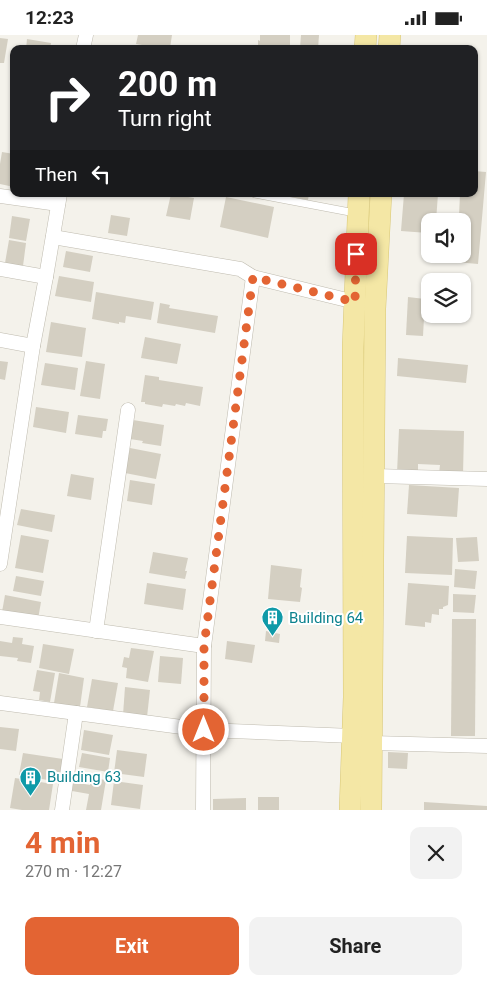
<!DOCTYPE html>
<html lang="en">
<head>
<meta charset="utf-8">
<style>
	:root { --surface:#fff; --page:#f2f2f2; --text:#222; --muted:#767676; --accent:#e36433 }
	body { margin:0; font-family:Roboto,sans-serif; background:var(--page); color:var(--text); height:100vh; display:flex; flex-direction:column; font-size:19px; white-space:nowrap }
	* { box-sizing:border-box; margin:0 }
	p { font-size:16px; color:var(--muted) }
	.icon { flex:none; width:28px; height:28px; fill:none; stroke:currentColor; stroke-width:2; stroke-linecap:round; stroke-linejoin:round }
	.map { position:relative; height:775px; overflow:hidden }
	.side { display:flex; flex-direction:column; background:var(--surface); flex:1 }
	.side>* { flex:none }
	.guide { position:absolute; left:10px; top:10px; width:468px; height:152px; border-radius:10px; box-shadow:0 1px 4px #0004; background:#202124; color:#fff; overflow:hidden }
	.controls { position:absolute; left:421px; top:178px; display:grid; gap:10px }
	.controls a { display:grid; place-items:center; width:50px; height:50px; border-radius:10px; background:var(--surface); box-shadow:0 1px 4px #0004; font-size:25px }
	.pin { position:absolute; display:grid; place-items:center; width:42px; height:42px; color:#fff; margin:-21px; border-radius:10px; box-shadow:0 2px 8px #0006 }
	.me { position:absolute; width:55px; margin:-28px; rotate:0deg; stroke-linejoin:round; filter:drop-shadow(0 0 4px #0008) }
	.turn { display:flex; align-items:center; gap:18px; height:105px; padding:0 25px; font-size:22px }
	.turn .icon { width:65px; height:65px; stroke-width:2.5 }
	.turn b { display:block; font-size:35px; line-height:42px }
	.then { display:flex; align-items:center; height:48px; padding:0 25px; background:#0003; gap:10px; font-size:19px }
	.round { display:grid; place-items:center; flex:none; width:52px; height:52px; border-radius:10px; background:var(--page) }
	.summary { display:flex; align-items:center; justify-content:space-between; height:85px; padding:0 25px }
	h1 { font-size:30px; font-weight:700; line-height:38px; color:var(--accent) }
	.primary-button { display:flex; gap:10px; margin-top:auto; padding:10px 25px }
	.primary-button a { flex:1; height:58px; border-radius:10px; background:var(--accent); color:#fff; font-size:20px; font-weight:700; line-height:58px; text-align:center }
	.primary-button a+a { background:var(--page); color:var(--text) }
	.status { display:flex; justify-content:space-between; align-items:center; height:35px; padding:0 25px; background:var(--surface); direction:ltr }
	.status svg { height:14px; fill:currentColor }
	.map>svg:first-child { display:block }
	.building { fill:#d4cfc2 }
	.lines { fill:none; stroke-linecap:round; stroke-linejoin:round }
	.lane-casing { stroke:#bfbbaf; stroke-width:8 }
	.street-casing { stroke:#bfbbaf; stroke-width:15 }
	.primary-casing { stroke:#d8c776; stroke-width:22 }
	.lane { stroke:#fff; stroke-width:7 }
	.street { stroke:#fff; stroke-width:14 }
	.primary { stroke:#f4e7a5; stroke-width:21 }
	.route { stroke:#e36433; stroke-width:9; stroke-dasharray:0 16.2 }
	.labels { text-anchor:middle; stroke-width:4; stroke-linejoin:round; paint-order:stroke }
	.culture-label { font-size:15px; fill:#0d838f; stroke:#fff; text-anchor:start }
</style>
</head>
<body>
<div class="status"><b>12:23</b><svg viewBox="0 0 49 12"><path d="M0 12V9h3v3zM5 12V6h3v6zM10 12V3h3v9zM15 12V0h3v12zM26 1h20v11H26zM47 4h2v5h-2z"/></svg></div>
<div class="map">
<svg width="487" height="775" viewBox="0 0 487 775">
	<rect width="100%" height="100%" fill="#f4f2eb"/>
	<g class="building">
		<polygon points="138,0 172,0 170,13 142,14 142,10 136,9"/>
		<polygon points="260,0 290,0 290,14 258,14 258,5 260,6"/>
		<polygon points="301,0 319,0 318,14 300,13"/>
		<polygon points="0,3 8,4 4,28 0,28"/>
		<polygon points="27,4 51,8 50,14 26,14"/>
		<polygon points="2,117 14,119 14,152 0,149 0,129"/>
		<polygon points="474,136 486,137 478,229 456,227 457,219 462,219 462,186 460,186 461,181 459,181 460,159 474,159"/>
		<polygon points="171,159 194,163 190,185 166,181"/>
		<polygon points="286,159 309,159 308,165 286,161"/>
		<polygon points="404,159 438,159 436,186 430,186 430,205 427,204 428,198 401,196"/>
		<polygon points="226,162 274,172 268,203 220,192"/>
		<polygon points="111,180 130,183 127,201 108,198"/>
		<polygon points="12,181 30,184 26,206 9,203"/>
		<polygon points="9,205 26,208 23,231 5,228"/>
		<polygon points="66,216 93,221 90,237 63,232"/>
		<polygon points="59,241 94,247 91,267 55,261"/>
		<polygon points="96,257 154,267 151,285 126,281 125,288 119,287 119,289 92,284"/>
		<polygon points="408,262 425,264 423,301 406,300"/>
		<polygon points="160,268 170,270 169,273 218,281 215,298 157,288"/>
		<polygon points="51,287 86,293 82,322 46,317"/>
		<polygon points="145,302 181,309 177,329 141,323"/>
		<polygon points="398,323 468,330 466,348 397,341"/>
		<polygon points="0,326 8,327 5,345 0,344"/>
		<polygon points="86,326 105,329 100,364 80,361"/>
		<polygon points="45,328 78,333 75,355 41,350"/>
		<polygon points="145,340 159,342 159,345 203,352 200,371 186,368 185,371 176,369 175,371 163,369 162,372 145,369 145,367 141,367"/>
		<polygon points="36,372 69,377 66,398 33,392"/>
		<polygon points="78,380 108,384 106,396 103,396 102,403 75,399"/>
		<polygon points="133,385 164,390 161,411 142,408 143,406 130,404"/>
		<polygon points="399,394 464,396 463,440 439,439 440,430 418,429 418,438 397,438"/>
		<polygon points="130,413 161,419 156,444 125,438"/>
		<polygon points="71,439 94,443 91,465 67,461"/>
		<polygon points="130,445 155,449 152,470 127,466"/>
		<polygon points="409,450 459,453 457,482 407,479"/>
		<polygon points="21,474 55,480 52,497 17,490"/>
		<polygon points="21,500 49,505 43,538 15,533"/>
		<polygon points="407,501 453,503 452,540 405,538"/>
		<polygon points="477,502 479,526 458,527 456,503"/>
		<polygon points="153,517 188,523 185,536 187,536 185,544 149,538"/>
		<polygon points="271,530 302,534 300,552 302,553 300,567 268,564"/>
		<polygon points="455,534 477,536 475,554 454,552"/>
		<polygon points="16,541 44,546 41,561 13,556"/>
		<polygon points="147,548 186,554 183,575 144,569"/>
		<polygon points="408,548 449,551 448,570 443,572 443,574 439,574 439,580 432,579 431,588 425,587 425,592 405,590"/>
		<polygon points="453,559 476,560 474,578 453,577"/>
		<polygon points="5,560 41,567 38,584 2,577"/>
		<polygon points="452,584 476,584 475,701 451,701"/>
		<polygon points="266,596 280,599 279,608 265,606"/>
		<polygon points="13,602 23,603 22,609 34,611 31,628 17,626 18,623 0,621 0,606 12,608"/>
		<polygon points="227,606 255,610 252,628 225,624"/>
		<polygon points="43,609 74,614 69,639 39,633"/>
		<polygon points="131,613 154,616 148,647 126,643 127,633 122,632 124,622 129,623"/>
		<polygon points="160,621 183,623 181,649 158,647"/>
		<polygon points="37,635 55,638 50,667 39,665 40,657 33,656"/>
		<polygon points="59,638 84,643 80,672 54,668"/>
		<polygon points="92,644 118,648 113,676 87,672"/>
		<polygon points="125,652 150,655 147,682 123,680"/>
		<polygon points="0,692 19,694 16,716 0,714"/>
		<polygon points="84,695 113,700 109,720 81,715"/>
		<polygon points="117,715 147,719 144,742 114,738"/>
		<polygon points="388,717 408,718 407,734 388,733"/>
		<polygon points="23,718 63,724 59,747 19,740"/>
		<polygon points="82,718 110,723 108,737 79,732"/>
		<polygon points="15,743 53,749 49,775 22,775 10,773"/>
		<polygon points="92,743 106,745 101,775 86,775 89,759 72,756 73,747 90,750"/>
		<polygon points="114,746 143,750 140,774 111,770"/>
		<rect x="258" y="762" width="21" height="13"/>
		<polygon points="246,763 246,775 213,775 213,764"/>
		<polygon points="424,767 487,771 487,775 424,775"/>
	</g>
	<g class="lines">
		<defs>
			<polyline id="lane" points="255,159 355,178"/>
			<g id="street">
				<polyline points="83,14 86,0"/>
				<polyline points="0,161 58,169"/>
				<polyline points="53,202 240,234 253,242 355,267"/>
				<polyline points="0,234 46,242"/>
				<polyline points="0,305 33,311"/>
				<polyline points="375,441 487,444"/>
				<polyline points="0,529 33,311 46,242 60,159"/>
				<polyline points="0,582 204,611"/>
				<polyline points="96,596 128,375"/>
				<polyline points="0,668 204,695 353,701"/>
				<polyline points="372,708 487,711"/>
				<polyline points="62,775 76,678"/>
				<polyline points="203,775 204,611 253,242"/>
			</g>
			<g id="primary">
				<polyline points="365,14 366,0"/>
				<polyline points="389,14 390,0"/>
				<polyline points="350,775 354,662 353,313 359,159"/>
				<polyline points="371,775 375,274 381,159"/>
			</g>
		</defs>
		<use href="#lane" class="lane-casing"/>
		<use href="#street" class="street-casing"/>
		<use href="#primary" class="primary-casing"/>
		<use href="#lane" class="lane"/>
		<use href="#street" class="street"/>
		<use href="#primary" class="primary"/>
	</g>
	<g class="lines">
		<polyline class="route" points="204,695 204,611 253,242 355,267 356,219"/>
	</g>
	<defs>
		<symbol id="building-pin" viewBox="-11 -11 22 30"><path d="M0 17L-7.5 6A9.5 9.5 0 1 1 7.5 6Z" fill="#0f9aa8" stroke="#fff"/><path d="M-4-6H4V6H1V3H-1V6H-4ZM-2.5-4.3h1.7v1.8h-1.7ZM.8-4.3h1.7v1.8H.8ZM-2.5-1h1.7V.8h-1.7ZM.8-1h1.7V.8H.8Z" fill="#fff"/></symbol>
	</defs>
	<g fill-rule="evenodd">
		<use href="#building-pin" x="260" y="570" width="25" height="34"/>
		<use href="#building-pin" x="18" y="730" width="25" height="34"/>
	</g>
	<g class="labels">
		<g class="culture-label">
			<text x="289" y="588">Building 64</text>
			<text x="47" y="747">Building 63</text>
		</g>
	</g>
</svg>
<div class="controls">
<a><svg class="icon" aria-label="sound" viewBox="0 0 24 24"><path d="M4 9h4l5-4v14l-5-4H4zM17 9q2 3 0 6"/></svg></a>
<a><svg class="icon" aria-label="layers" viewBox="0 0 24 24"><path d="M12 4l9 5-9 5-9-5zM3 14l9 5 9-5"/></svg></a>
</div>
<div class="pin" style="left:356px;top:219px;background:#d93025"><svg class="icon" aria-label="arrive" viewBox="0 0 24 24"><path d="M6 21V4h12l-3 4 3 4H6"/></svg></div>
<svg class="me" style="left:204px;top:695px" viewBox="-20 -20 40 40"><circle r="17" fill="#e36433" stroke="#fff" stroke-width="3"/><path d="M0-11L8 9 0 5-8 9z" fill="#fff"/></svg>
<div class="guide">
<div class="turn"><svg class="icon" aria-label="right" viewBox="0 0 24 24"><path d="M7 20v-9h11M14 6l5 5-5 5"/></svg><div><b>200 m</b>Turn right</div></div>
<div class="then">Then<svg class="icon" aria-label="left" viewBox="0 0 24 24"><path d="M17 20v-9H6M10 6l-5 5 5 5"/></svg></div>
</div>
</div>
<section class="side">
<div class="summary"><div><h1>4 min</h1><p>270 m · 12:27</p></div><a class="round"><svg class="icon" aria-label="close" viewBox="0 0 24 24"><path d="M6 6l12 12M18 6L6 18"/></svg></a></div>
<div class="primary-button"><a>Exit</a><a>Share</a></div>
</section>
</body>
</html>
